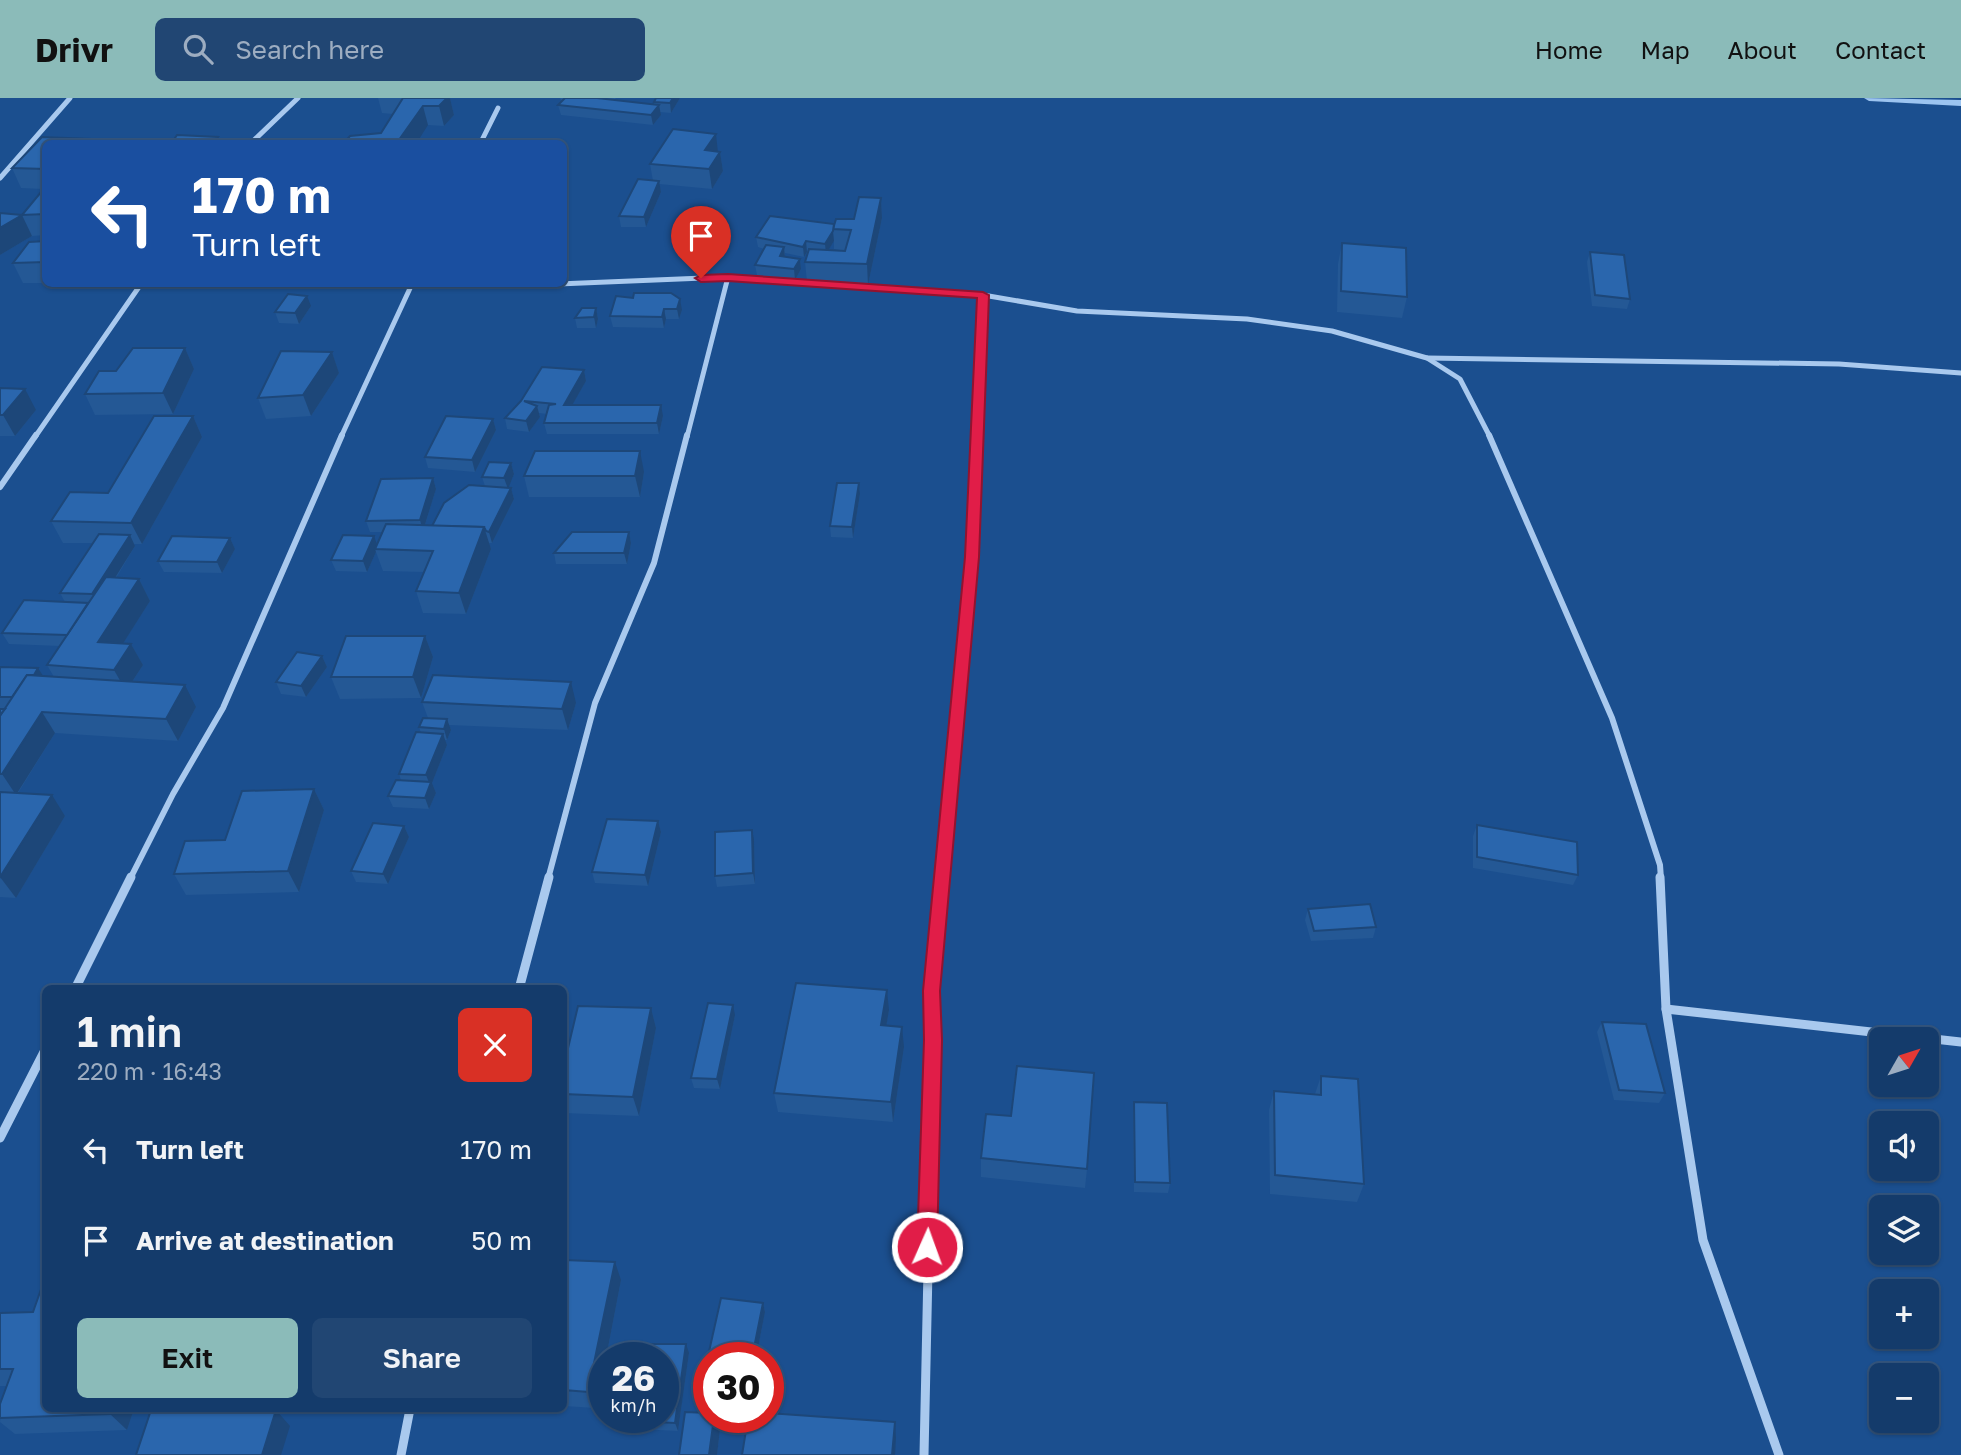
<!DOCTYPE html>
<html lang="en">
<head>
<meta charset="utf-8">
<style>
	:root { --surface:#143b6b; --page:#214673; --text:#f1f3f6; --muted:#9dadc1; --line:#33557e; --accent:#8bbbb9 }
	body { margin:0; font-family:"Golos Text",sans-serif; background:var(--page); color:var(--text); height:100vh; display:flex; flex-direction:column; font-size:26px; white-space:nowrap }
	* { box-sizing:border-box; margin:0 }
	p { font-size:23px; color:var(--muted) }
	.icon { flex:none; width:38px; height:38px; fill:none; stroke:currentColor; stroke-width:2; stroke-linecap:round; stroke-linejoin:round }
	.map { position:relative; flex:1; overflow:hidden }
	.details { position:absolute; left:42px; top:887px; width:525px; height:427px; display:flex; flex-direction:column; background:var(--surface); border-radius:10px; box-shadow:0 2px 5px #0004,0 0 0 2px var(--line) }
	.details>* { flex:none }
	.top-card { position:absolute; left:42px; top:42px; width:525px; height:147px; border-radius:10px; box-shadow:0 2px 5px #0004,0 0 0 2px var(--line); background:#1a4fa0; color:#fff; overflow:hidden }
	.needle { width:46px; rotate:51deg }
	.controls { position:absolute; left:1869px; top:929px; display:grid; gap:14px }
	.controls a { display:grid; place-items:center; width:70px; height:70px; border-radius:10px; background:var(--surface); box-shadow:0 2px 5px #0004,0 0 0 2px var(--line); font-size:35px }
	.speed { position:absolute; left:588px; top:1244px; display:flex; gap:14px; font-size:35px; font-weight:700; text-align:center }
	.speed>* { display:grid; place-content:center; width:91px; height:91px; border-radius:50%; background:var(--surface); box-shadow:0 2px 5px #0004,0 0 0 2px var(--line); line-height:1 }
	.speed small { font-size:18px; font-weight:400 }
	.speed .limit { border:10px solid #d22; background:#fff; color:#111 }
	.pin { position:absolute; display:grid; place-items:center; width:60px; height:60px; color:#fff; margin:-72px -30px; border-radius:50% 50% 50% 0; rotate:-45deg; box-shadow:0 0 7px #0007 }
	.pin .icon { rotate:45deg }
	.me { position:absolute; width:77px; margin:-38px; rotate:2deg; stroke-linejoin:round; filter:drop-shadow(0 0 5px #0008) }
	.turn { display:flex; align-items:center; gap:24px; height:147px; padding:0 35px; font-size:32px }
	.turn .icon { width:91px; height:91px; stroke-width:2.5 }
	.turn b { display:block; font-size:49px; line-height:60px }
	.round { display:grid; place-items:center; flex:none; width:74px; height:74px; border-radius:10px; background:var(--page) }
	.headline { display:flex; align-items:center; justify-content:space-between; height:119px; padding:0 35px }
	h1 { font-size:42px; font-weight:600; line-height:52px }
	.button { display:flex; gap:14px; margin-top:auto; padding:14px 35px }
	.button a { flex:1; height:80px; border-radius:10px; background:var(--accent); color:#111; font-size:28px; font-weight:600; line-height:80px; text-align:center }
	.button a+a { background:var(--page); color:var(--text) }
	ul { padding:0; list-style:none }
	li { display:flex; align-items:center; gap:21px; height:91px; padding:0 35px }
	li div { flex:1 }
	li b { display:block; font-size:26px }
	li em { font-style:normal }
	header { display:flex; align-items:center; gap:42px; box-sizing:border-box; height:98px; padding:0 35px; background:var(--accent); color:#111 }
	header strong { font-size:33px }
	nav { display:flex; gap:38px; margin-inline-start:auto; font-size:24px }
	.search { width:490px; height:63px; background:var(--page); display:flex; align-items:center; gap:18px; box-sizing:border-box; padding:0 24px; border-radius:10px; color:var(--muted); font-size:26px }
	.map>svg:first-child { display:block }
	.lines { fill:none; stroke-linecap:round; stroke-linejoin:round }
	.stream { fill:#9cc4f0; fill-rule:evenodd }
	.minor-far2 { stroke:#a9c9ee; stroke-width:5 }
	.minor-far1 { stroke:#a9c9ee; stroke-width:6 }
	.minor { stroke:#a9c9ee; stroke-width:9 }
	.wall { fill:#245895; fill-rule:evenodd }
	.shaded-wall { fill:#1d4779 }
	.building { fill:#2a66ad; stroke:#1d4779; stroke-width:2 }
	.route { fill:#e11d48; stroke:#92132f; stroke-width:2 }
</style>
</head>
<body>
<header>
<strong>Drivr</strong>
<div class="search"><svg class="icon" aria-label="search" viewBox="0 0 24 24"><circle cx="10" cy="10" r="6"/><path d="M15 15l6 6"/></svg>Search here</div>
<nav><a>Home</a><a>Map</a><a>About</a><a>Contact</a></nav>
</header>
<div class="map">
<svg width="1961" height="1357" viewBox="0 0 1961 1357">
	<rect width="100%" height="100%" fill="#1b4f8f"/>
	<g class="lines">
		<polygon class="stream" points="1864,0 1961,2 1961,8 1869,3"/>
		<g class="minor-far2">
			<polyline points="250,46 298,0"/>
			<polyline points="480,46 498,10"/>
			<polyline points="0,80 70,0"/>
			<polyline points="558,186 728,179 983,197 1077,213 1247,221 1332,233 1427,260 1460,281 1490,339"/>
			<polyline points="1427,260 1839,266 1961,275"/>
			<polyline points="35,339 141,186"/>
			<polyline points="341,339 412,186"/>
			<polyline points="687,339 728,179"/>
			<polyline points="977,339 983,197"/>
		</g>
		<g class="minor-far1">
			<polyline points="1489,337 1612,620 1660,767 1661,781"/>
			<polyline points="0,389 36,337"/>
			<polyline points="130,781 173,696 223,610 342,337"/>
			<polyline points="548,781 595,605 654,465 687,337"/>
			<polyline points="942,781 972,459 977,337"/>
		</g>
		<g class="minor">
			<polyline points="1660,779 1666,911 1703,1142 1779,1357"/>
			<polyline points="75,891 131,779"/>
			<polyline points="519,891 549,779"/>
			<polyline points="1666,911 1961,944"/>
			<polyline points="0,1040 46,950"/>
			<polyline points="401,1357 410,1311"/>
			<polyline points="924,1357 933,942 931,893 942,779"/>
		</g>
	</g>
	<g class="wall">
		<polygon points="378,0 450,0 454,17 444,28 428,27 381,35 393,16 382,15"/>
		<polygon points="560,0 616,0 614,2 654,6 654,4 680,0 671,15 660,14 661,17 653,27 561,17 558,7 562,4"/>
		<polygon points="46,46 46,137 32,138 0,157 0,115 22,117 43,91 21,90 12,70"/>
		<polygon points="718,53 720,54 723,73 712,91 659,86 661,94 646,129 621,129 619,118 653,83 650,66"/>
		<path d="M881,100l1,20 -14,67 -61,-3 -2,-20 2,-10 -3,5 -19,-4v4l15,2 1,10 -6,11 -38,-5 -2,-10 9,-16 -6,-2 -2,-10 78,-13 20,-5zM834,143v8l11,2 -17,-1z"/>
		<polygon points="46,143 46,185 23,185 13,165"/>
		<polygon points="1342,145 1407,199 1402,220 1337,214 1338,166"/>
		<polygon points="1590,154 1630,201 1627,211 1592,208 1587,164"/>
		<polygon points="633,200 682,212 679,221 666,221 664,230 613,229 610,218"/>
		<polygon points="311,208 299,226 279,225 275,214"/>
		<polygon points="596,210 598,221 596,230 577,230 575,220"/>
		<polygon points="185,250 194,271 173,316 95,317 85,296 116,273"/>
		<polygon points="332,254 339,275 311,318 266,321 258,300"/>
		<polygon points="584,272 586,283 572,307 663,318 659,336 547,336 544,325 547,316 539,315 540,319 529,334 507,331 505,320 521,303"/>
		<polygon points="0,290 36,312 15,338 0,338"/>
		<polygon points="193,318 202,339 142,446 134,446 135,448 116,480 139,481 150,503 123,545 131,546 143,567 132,584 196,609 178,643 55,635 18,695 65,718 16,800 0,799 0,611 5,610 0,610 0,569 43,578 54,579 47,567 60,548 9,546 2,535 65,504 60,495 92,445 63,445 51,423 108,395"/>
		<polygon points="493,321 496,332 475,374 428,370 425,359"/>
		<polygon points="511,365 514,376 508,390 511,390 514,401 492,445 489,445 491,451 466,516 423,515 416,493 424,474 383,473 376,454 367,474 336,473 331,462 377,446 383,434 370,434 366,423 433,380 436,391 425,427 432,428 485,388 482,379"/>
		<polygon points="644,374 640,399 529,399 524,378"/>
		<polygon points="859,385 860,396 853,440 831,439 830,428"/>
		<polygon points="629,434 631,445 627,466 556,466 554,455"/>
		<polygon points="230,440 235,451 222,475 164,474 158,463"/>
		<polygon points="425,538 433,559 421,600 340,601 331,579"/>
		<polygon points="322,558 327,569 306,599 281,596 276,584"/>
		<polygon points="422,604 576,605 568,632 449,627 451,632 447,642 445,642 447,647 432,685 436,695 429,711 393,709 388,698 401,682 399,676 421,635 419,629 428,620"/>
		<polygon points="314,691 324,712 299,794 186,797 174,776 225,742"/>
		<polygon points="658,723 661,734 648,788 595,785 592,774"/>
		<polygon points="1477,727 1578,777 1573,787 1473,770 1473,738"/>
		<polygon points="404,728 409,739 388,786 356,784 351,773"/>
		<polygon points="754,742 755,786 717,789 715,778"/>
		<polygon points="1308,811 1376,829 1373,840 1311,843 1305,822"/>
		<polygon points="651,910 656,930 639,1018 564,1015 564,967"/>
		<polygon points="889,912 886,928 904,949 893,1024 778,1014 774,995"/>
		<polygon points="735,917 720,991 694,990 691,980"/>
		<polygon points="1602,924 1665,995 1659,1005 1614,1002 1597,934"/>
		<polygon points="1321,978 1364,1086 1357,1104 1270,1096 1269,1012 1274,993 1315,996"/>
		<polygon points="1134,1004 1170,1085 1168,1095 1134,1094 1133,1014"/>
		<polygon points="1011,1018 1087,1071 1085,1090 981,1079 981,1060"/>
		<polygon points="564,1162 621,1182 606,1260 604,1260 595,1310 564,1308"/>
		<polygon points="721,1200 763,1205 765,1214 756,1260 709,1260 709,1320 716,1320 720,1331 717,1357 679,1357 685,1314 699,1315 697,1307"/>
		<polygon points="0,1215 134,1311 127,1332 15,1336 0,1324 6,1288 0,1288"/>
		<polygon points="689,1255 678,1333 638,1331 634,1323"/>
	</g>
	<g class="shaded-wall">
		<polygon points="447,0 450,0 454,17 444,28 439,8"/>
		<polygon points="673,0 680,0 671,15 670,5"/>
		<polygon points="659,7 661,17 653,27 651,17"/>
		<polygon points="423,8 428,27 416,46 396,46"/>
		<polygon points="716,36 718,55 708,72 705,52"/>
		<polygon points="218,39 220,46 212,46"/>
		<polygon points="720,54 723,73 712,91 709,71"/>
		<polygon points="659,83 661,94 646,129 644,119"/>
		<polygon points="881,100 882,120 868,187 867,166"/>
		<polygon points="22,117 32,138 0,157 0,130"/>
		<polygon points="833,133 834,143 826,156 825,146"/>
		<polygon points="806,143 807,154 804,159 803,149"/>
		<polygon points="784,149 785,160 780,158"/>
		<polygon points="800,161 801,171 795,182 794,171"/>
		<polygon points="307,198 311,208 299,226 295,215"/>
		<polygon points="680,201 682,212 679,221 677,211"/>
		<polygon points="596,210 598,221 596,230 594,219"/>
		<polygon points="664,211 666,221 664,230 662,219"/>
		<polygon points="185,250 194,271 173,316 163,295"/>
		<polygon points="332,254 339,275 311,318 303,297"/>
		<polygon points="584,272 586,283 566,318 564,307"/>
		<polygon points="25,291 36,312 15,338 3,317"/>
		<polygon points="661,307 663,318 659,336 657,325"/>
		<polygon points="537,308 540,319 529,334 526,323"/>
		<polygon points="193,318 202,339 142,446 131,425"/>
		<polygon points="493,321 496,332 475,374 472,362"/>
		<polygon points="640,353 644,374 640,399 635,378"/>
		<polygon points="511,365 514,376 508,391 504,380"/>
		<polygon points="433,380 436,391 423,433 420,422"/>
		<polygon points="859,385 860,396 853,440 852,429"/>
		<polygon points="511,390 514,401 492,445 489,434"/>
		<polygon points="484,429 491,451 466,516 459,495"/>
		<polygon points="629,434 631,445 627,466 624,455"/>
		<polygon points="130,437 135,448 98,507 92,496"/>
		<polygon points="374,438 378,449 375,451 376,454 367,474 363,463"/>
		<polygon points="230,440 235,451 222,475 217,464"/>
		<polygon points="139,481 150,503 110,566 98,544"/>
		<polygon points="425,538 433,559 421,600 413,579"/>
		<polygon points="131,546 143,567 126,593 114,572"/>
		<polygon points="322,558 327,569 306,599 301,588"/>
		<polygon points="38,570 45,581 20,600"/>
		<polygon points="571,584 576,605 568,632 562,611"/>
		<polygon points="185,587 196,609 178,643 166,621"/>
		<polygon points="42,614 55,635 16,697 2,676"/>
		<polygon points="447,621 451,632 447,642 444,631"/>
		<polygon points="443,636 447,647 432,685 436,695 429,711 425,700 430,687 426,677"/>
		<polygon points="314,691 324,712 299,794 288,773"/>
		<polygon points="52,697 65,718 16,800 0,779"/>
		<polygon points="658,723 661,734 648,788 645,777"/>
		<polygon points="404,728 409,739 388,786 383,776"/>
		<polygon points="752,732 754,742 755,786 753,775"/>
		<polygon points="887,892 889,912 883,947 881,927"/>
		<polygon points="733,907 735,917 720,991 717,981"/>
		<polygon points="651,910 656,930 639,1018 633,999"/>
		<polygon points="902,929 904,949 893,1024 891,1004"/>
		<polygon points="615,1164 621,1182 606,1260 604,1260 604,1269 595,1310 588,1294"/>
		<polygon points="763,1205 765,1214 756,1260 752,1260"/>
		<polygon points="686,1246 689,1255 678,1333 675,1325"/>
		<polygon points="112,1311 134,1311 127,1332 110,1316"/>
		<polygon points="276,1312 290,1328 281,1357 262,1357"/>
		<polygon points="714,1320 716,1320 720,1331 717,1357 709,1357"/>
		<polygon points="895,1324 896,1340 895,1357 892,1357"/>
	</g>
	<g class="building">
		<polygon points="403,0 447,0 439,8 423,8 396,46 343,46 350,38 381,35"/>
		<polygon points="565,0 597,0 659,7 651,17 558,7"/>
		<polygon points="656,0 673,0 670,5 654,4"/>
		<polygon points="673,31 716,36 705,52 720,54 709,71 650,66"/>
		<polygon points="177,37 218,39 212,46 171,46"/>
		<polygon points="42,39 89,41 84,46 46,46 46,71 12,70"/>
		<polygon points="638,81 659,83 644,119 619,118"/>
		<polygon points="46,88 46,116 22,117"/>
		<polygon points="859,99 881,100 867,166 805,164 809,151 845,153 851,132 833,131 836,121 854,121"/>
		<polygon points="0,115 22,117 0,130"/>
		<polygon points="770,118 834,126 833,133 825,146 806,143 803,149 756,139"/>
		<polygon points="46,143 46,164 13,165 29,144"/>
		<polygon points="1342,145 1406,150 1407,199 1341,193"/>
		<polygon points="766,147 784,149 780,158 800,161 794,171 755,167"/>
		<polygon points="1590,154 1624,157 1630,201 1595,197"/>
		<polygon points="634,195 671,195 680,201 677,211 664,211 662,219 610,218 616,198 633,200"/>
		<polygon points="288,196 307,198 295,215 275,214"/>
		<polygon points="582,210 596,210 594,219 575,220"/>
		<polygon points="133,250 185,250 163,295 85,296 99,273 116,273"/>
		<polygon points="281,253 332,254 303,297 258,300"/>
		<polygon points="542,269 584,272 564,307 661,307 657,325 544,325 549,307 556,306 524,303 537,308 526,323 505,320 521,303"/>
		<polygon points="0,290 25,291 3,317 0,317"/>
		<polygon points="154,318 193,318 131,425 51,423 70,394 108,395"/>
		<polygon points="446,318 493,321 472,362 425,359"/>
		<polygon points="535,353 640,353 635,378 524,378"/>
		<polygon points="489,364 511,365 504,380 482,379"/>
		<polygon points="433,380 420,422 366,423 381,381"/>
		<polygon points="837,385 859,385 852,429 830,428"/>
		<polygon points="469,387 511,390 489,434 486,433 484,429 432,428 444,405"/>
		<polygon points="386,426 484,429 459,495 416,493 433,453 375,451"/>
		<polygon points="572,434 629,434 624,455 554,455"/>
		<polygon points="99,436 130,437 92,496 60,495"/>
		<polygon points="343,437 374,438 363,463 331,462"/>
		<polygon points="172,438 230,440 217,464 158,463"/>
		<polygon points="106,479 139,481 98,544 131,546 114,572 47,567"/>
		<polygon points="24,502 88,505 67,537 2,535"/>
		<polygon points="346,538 425,538 413,579 331,579"/>
		<polygon points="297,554 322,558 301,588 276,584"/>
		<polygon points="0,569 38,570 34,577 27,577 12,599 0,599"/>
		<polygon points="27,577 185,587 166,621 42,614 2,676 0,676 0,618"/>
		<polygon points="433,577 571,584 562,611 422,604"/>
		<polygon points="0,611 5,611 0,617"/>
		<polygon points="423,620 447,621 444,631 419,629"/>
		<polygon points="416,634 443,636 426,677 399,676"/>
		<polygon points="396,682 431,684 425,700 388,698"/>
		<polygon points="314,691 288,773 174,776 185,743 225,742 242,693"/>
		<polygon points="0,694 52,697 0,779"/>
		<polygon points="607,721 658,723 645,777 592,774"/>
		<polygon points="373,725 404,728 383,776 351,773"/>
		<polygon points="1477,727 1577,744 1578,777 1477,759"/>
		<polygon points="752,732 753,775 715,778 715,734"/>
		<polygon points="1370,806 1376,829 1314,833 1308,811"/>
		<polygon points="796,885 887,892 881,927 902,929 891,1004 774,995"/>
		<polygon points="126,886 177,887 176,891 124,891"/>
		<polygon points="708,905 733,907 717,981 691,980"/>
		<polygon points="578,908 651,910 633,999 564,996 564,967"/>
		<polygon points="1602,924 1646,926 1665,995 1619,992"/>
		<polygon points="1017,968 1094,975 1087,1071 981,1060 986,1016 1011,1018"/>
		<polygon points="1321,978 1358,981 1364,1086 1275,1077 1274,993 1321,997"/>
		<polygon points="1134,1004 1167,1005 1170,1085 1135,1084"/>
		<polygon points="564,1162 615,1164 588,1294 564,1292"/>
		<polygon points="46,1177 46,1311 112,1311 110,1316 0,1320 0,1306 13,1271 0,1271 0,1215 33,1214"/>
		<polygon points="721,1200 763,1205 752,1260 709,1260 709,1308 697,1307"/>
		<polygon points="647,1246 686,1246 675,1325 634,1323 635,1320 663,1320 663,1260 645,1260"/>
		<polygon points="151,1312 276,1312 262,1357 136,1357"/>
		<polygon points="685,1314 709,1315 709,1320 714,1320 709,1357 679,1357"/>
		<polygon points="768,1315 895,1324 892,1357 742,1357 748,1320 768,1320"/>
	</g>
	<polygon class="route" points="728,176 983,194 989,197 979,459 940,893 942,942 937,1149 934,1156 927,1159 920,1156 917,1149 924,942 923,893 965,459 977,200 728,183 701,184 695,180 701,177"/>
</svg>
<div class="controls">
<a><svg class="needle" viewBox="-14 -14 28 28"><path d="M0-13l5 13h-10z" fill="#e53935"/><path d="M0 13l5-13h-10z" fill="#9dadc1"/></svg></a>
<a><svg class="icon" aria-label="sound" viewBox="0 0 24 24"><path d="M4 9h4l5-4v14l-5-4H4zM17 9q2 3 0 6"/></svg></a>
<a><svg class="icon" aria-label="layers" viewBox="0 0 24 24"><path d="M12 4l9 5-9 5-9-5zM3 14l9 5 9-5"/></svg></a>
<a>+</a>
<a>−</a>
</div>
<div class="speed"><div>26<small>km/h</small></div><div class="limit">30</div></div>
<div class="pin" style="left:701px;top:180px;background:#d93025"><svg class="icon" aria-label="arrive" viewBox="0 0 24 24"><path d="M6 21V4h12l-3 4 3 4H6"/></svg></div>
<svg class="me" style="left:927px;top:1149px" viewBox="-20 -20 40 40"><circle r="17" fill="#e11d48" stroke="#fff" stroke-width="3"/><path d="M0-11L8 9 0 5-8 9z" fill="#fff"/></svg>
<div class="top-card">
<div class="turn"><svg class="icon" aria-label="left" viewBox="0 0 24 24"><path d="M17 20v-9H6M10 6l-5 5 5 5"/></svg><div><b>170 m</b>Turn left</div></div>
</div>
<section class="details">
<div class="headline"><div><h1>1 min</h1><p>220 m · 16:43</p></div><a class="round" style="background:#d93025;color:#fff"><svg class="icon" aria-label="close" viewBox="0 0 24 24"><path d="M6 6l12 12M18 6L6 18"/></svg></a></div>
<ul>
<li><svg class="icon" aria-label="left" viewBox="0 0 24 24"><path d="M17 20v-9H6M10 6l-5 5 5 5"/></svg><div><b>Turn left</b></div><em>170 m</em></li>
<li><svg class="icon" aria-label="arrive" viewBox="0 0 24 24"><path d="M6 21V4h12l-3 4 3 4H6"/></svg><div><b>Arrive at destination</b></div><em>50 m</em></li>
</ul>
<div class="button"><a>Exit</a><a>Share</a></div>
</section>
</div>
</body>
</html>
